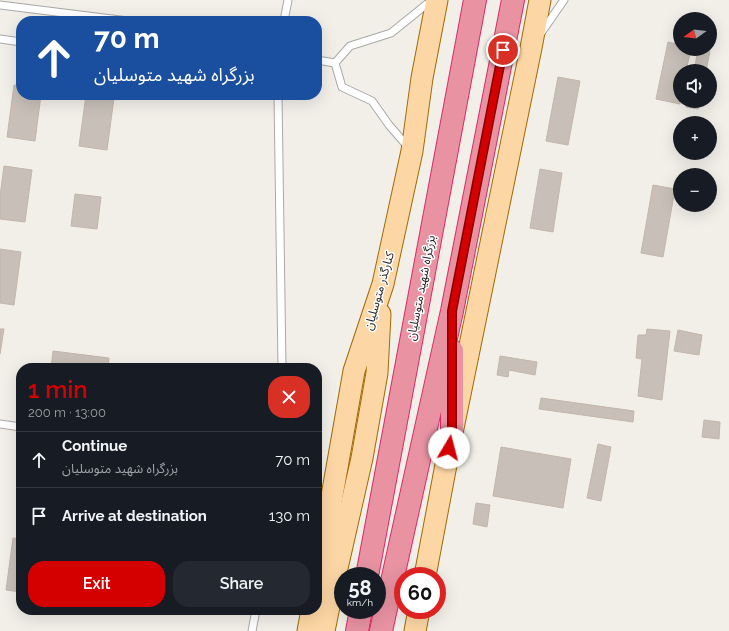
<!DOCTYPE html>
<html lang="en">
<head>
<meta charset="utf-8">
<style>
	:root { --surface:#171b24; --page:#242831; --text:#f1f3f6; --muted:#9ea1a6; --line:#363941; --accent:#d40000 }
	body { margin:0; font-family:Raleway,"Noto Sans Arabic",sans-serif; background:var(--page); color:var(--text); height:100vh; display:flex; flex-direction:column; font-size:15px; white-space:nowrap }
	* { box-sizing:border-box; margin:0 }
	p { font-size:13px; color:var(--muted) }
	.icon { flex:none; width:22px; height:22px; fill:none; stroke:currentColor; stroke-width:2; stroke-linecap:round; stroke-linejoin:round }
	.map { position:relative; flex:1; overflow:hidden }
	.side { position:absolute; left:16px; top:363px; width:306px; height:252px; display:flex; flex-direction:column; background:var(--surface); border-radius:16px; box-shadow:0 4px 16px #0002 }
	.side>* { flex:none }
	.hud { position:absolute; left:16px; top:16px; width:306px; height:84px; border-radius:16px; box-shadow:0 4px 16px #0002; background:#1a4fa0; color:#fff; overflow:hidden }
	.needle { width:26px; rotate:255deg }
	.controls { position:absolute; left:673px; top:12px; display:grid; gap:8px }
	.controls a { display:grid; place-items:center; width:44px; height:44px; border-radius:50%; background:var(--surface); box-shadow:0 4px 16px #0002; font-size:20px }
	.speed { position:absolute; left:334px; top:567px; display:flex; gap:8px; font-size:20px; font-weight:700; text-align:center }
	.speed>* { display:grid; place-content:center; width:52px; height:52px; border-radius:50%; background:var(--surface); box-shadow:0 4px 16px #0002; line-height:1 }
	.speed small { font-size:10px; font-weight:400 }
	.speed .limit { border:6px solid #d22; background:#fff; color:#111 }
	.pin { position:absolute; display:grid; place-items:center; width:34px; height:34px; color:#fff; margin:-17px; border:2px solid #fff; border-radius:50%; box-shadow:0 1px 4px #0007 }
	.me { position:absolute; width:44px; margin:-22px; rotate:8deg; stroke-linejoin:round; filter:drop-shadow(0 0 3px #0008) }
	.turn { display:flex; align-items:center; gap:14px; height:84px; padding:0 12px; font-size:18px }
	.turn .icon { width:52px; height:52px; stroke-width:2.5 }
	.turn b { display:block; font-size:28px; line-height:34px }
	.round { display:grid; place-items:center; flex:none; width:42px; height:42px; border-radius:16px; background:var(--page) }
	.overview { display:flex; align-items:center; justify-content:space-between; height:68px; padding:0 12px }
	h1 { font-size:24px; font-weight:600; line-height:30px; color:var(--accent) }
	.button { display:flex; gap:8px; margin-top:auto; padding:8px 12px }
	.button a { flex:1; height:46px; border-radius:16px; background:var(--accent); color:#fff; font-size:16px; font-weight:600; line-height:46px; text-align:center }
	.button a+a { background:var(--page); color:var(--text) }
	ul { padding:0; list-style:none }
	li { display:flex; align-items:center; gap:12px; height:56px; padding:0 12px; border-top:1px solid var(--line) }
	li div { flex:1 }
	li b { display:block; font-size:15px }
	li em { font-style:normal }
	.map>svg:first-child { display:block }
	.building { fill:#c7bfb8; stroke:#c4b6ab }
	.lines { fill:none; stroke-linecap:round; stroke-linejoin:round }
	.lane-casing { stroke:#a9a9a9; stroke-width:9 }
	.primary-casing { stroke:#a06b00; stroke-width:23 }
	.highway-casing { stroke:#dc2a67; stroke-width:24 }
	.lane { stroke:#fff; stroke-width:7 }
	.primary { stroke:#fcd6a4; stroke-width:21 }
	.highway { stroke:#e892a2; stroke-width:22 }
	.route-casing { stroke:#8a0000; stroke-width:10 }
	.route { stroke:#d40000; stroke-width:7 }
	.labels { text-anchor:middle; stroke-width:3; stroke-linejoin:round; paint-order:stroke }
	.street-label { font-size:12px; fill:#222; stroke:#fff }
</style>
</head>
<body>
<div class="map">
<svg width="729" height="631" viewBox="0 0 729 631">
	<rect width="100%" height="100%" fill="#f2efe9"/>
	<g class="building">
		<polygon points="668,42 680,45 680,49 691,49 686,71 680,71 680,104 656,99"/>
		<polygon points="698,49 710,51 706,71 694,71"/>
		<polygon points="558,77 580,81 568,145 546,141"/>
		<polygon points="14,85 21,86 21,95 41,95 35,141 7,137"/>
		<polygon points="86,95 94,95 114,98 107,150 79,146"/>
		<polygon points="687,101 700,101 698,109 686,107"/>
		<polygon points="4,166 32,170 25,222 0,219 0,196"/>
		<polygon points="540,169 562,173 553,232 530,228"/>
		<polygon points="653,185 675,189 663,257 641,253"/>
		<polygon points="75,194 101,197 97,229 71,226"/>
		<polygon points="0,249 21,252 14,305 0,303"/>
		<polygon points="0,329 4,329 0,354"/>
		<polygon points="647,329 670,331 662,400 638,396 642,359 636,358 638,335 646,335"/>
		<polygon points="678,330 702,335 699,355 674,351"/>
		<polygon points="53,351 109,358 108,368 51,368"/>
		<polygon points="500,356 537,362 535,375 509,370 508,377 497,375"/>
		<polygon points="141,364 180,368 141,368"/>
		<polygon points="541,398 634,411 633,422 539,409"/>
		<polygon points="704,420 720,422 719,439 702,437"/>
		<polygon points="598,444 611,447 601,501 587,498"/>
		<polygon points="501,447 571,459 563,508 493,496"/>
		<polygon points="21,477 21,510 17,509"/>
		<polygon points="476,503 490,505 487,527 473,524"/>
		<polygon points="13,538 21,539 21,592 6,590"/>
	</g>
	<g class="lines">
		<defs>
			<g id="lane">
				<polyline points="0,5 128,21"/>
				<polyline points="284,21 288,0"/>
				<polyline points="541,33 564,0"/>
				<polyline points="0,39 21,42"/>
				<polyline points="317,60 335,63"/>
				<polyline points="278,95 282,368"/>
				<polyline points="409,148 389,125 372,101 342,87 335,63 350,46 391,33 432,0"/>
				<polyline points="0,424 21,427"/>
				<polyline points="252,631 256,610"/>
			</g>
			<g id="primary">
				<polyline points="425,576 452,433 531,48 540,0"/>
				<polyline points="317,581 354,371 383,284 412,151 422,78 437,0"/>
				<polyline points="308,631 312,610"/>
				<polyline points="324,631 335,577 362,458 377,373 380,314"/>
				<polyline points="415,631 419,610"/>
			</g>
			<g id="highway">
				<polyline points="452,351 452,433"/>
				<polyline points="367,576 475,0"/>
				<polyline points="357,631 361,610"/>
				<polyline points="381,631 452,311 513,0"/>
			</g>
		</defs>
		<use href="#lane" class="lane-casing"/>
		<use href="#primary" class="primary-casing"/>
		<use href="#highway" class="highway-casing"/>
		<use href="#lane" class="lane"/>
		<use href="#primary" class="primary"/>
		<use href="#highway" class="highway"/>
	</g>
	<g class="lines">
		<defs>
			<polyline id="route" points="449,448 452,434 452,311 503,50"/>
		</defs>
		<use href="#route" class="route-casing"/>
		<use href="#route" class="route"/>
	</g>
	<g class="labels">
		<g class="street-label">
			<text transform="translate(421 288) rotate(-79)" y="4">بزرگراه شهید متوسلیان</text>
			<text transform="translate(379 291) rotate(-74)" y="4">کنارگذر متوسلیان</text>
		</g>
	</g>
</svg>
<div class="controls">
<a><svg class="needle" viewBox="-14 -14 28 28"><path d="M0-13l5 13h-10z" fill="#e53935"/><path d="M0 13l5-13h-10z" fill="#9ea1a6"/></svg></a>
<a><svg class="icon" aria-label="sound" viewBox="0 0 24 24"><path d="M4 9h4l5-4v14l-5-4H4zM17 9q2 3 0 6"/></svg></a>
<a>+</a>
<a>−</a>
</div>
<div class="speed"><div>58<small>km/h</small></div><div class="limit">60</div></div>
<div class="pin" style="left:503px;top:50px;background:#d93025"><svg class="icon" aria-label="arrive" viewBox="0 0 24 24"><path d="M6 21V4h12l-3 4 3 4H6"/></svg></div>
<svg class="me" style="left:449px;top:448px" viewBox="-20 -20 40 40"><circle r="19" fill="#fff"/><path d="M0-13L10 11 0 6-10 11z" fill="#d40000"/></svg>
<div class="hud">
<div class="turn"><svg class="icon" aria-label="ahead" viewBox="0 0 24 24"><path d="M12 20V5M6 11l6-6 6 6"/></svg><div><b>70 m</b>بزرگراه شهید متوسلیان</div></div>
</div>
<section class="side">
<div class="overview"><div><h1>1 min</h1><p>200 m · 13:00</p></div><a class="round" style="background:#d93025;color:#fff"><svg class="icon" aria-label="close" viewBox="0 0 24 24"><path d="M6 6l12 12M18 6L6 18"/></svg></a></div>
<ul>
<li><svg class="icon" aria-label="ahead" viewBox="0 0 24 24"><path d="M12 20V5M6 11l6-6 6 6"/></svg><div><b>Continue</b><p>بزرگراه شهید متوسلیان</p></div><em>70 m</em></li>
<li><svg class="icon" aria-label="arrive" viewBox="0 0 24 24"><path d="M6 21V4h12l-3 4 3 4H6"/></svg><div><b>Arrive at destination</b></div><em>130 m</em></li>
</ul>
<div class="button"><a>Exit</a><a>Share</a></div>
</section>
</div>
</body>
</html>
